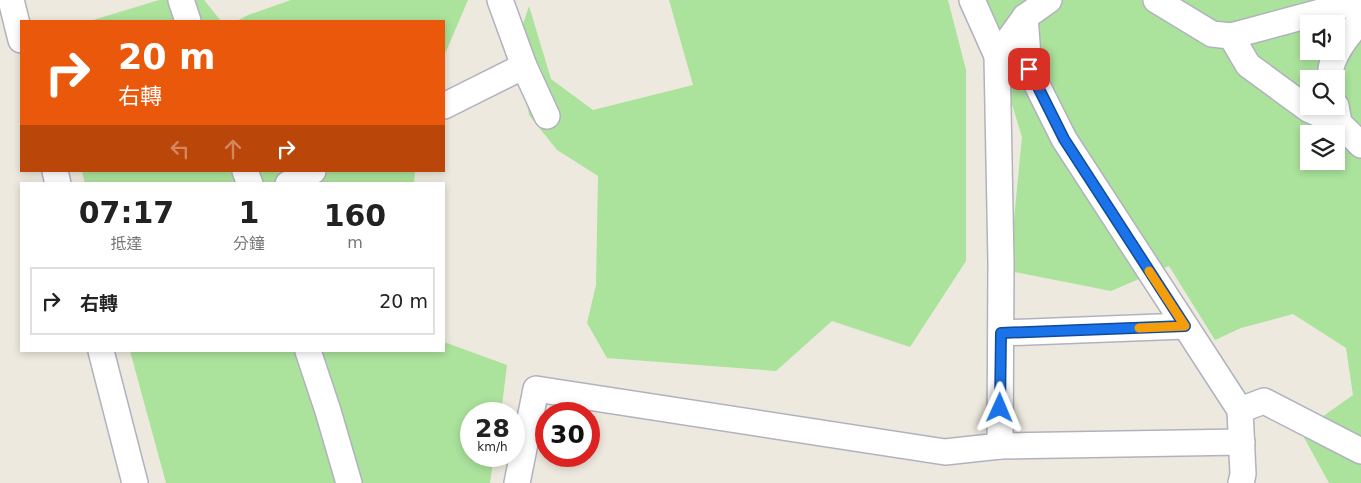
<!DOCTYPE html>
<html lang="zh-TW">
<head>
<meta charset="utf-8">
<style>
	:root { --surface:#fff; --page:#f6f6f6; --text:#222; --muted:#767676; --line:#e0e0e0 }
	body { margin:0; font-family:"DejaVu Sans","Noto Sans TC",sans-serif; background:var(--page); color:var(--text); height:100vh; display:flex; flex-direction:column; font-size:19px; white-space:nowrap }
	* { box-sizing:border-box; margin:0 }
	p { font-size:16px; color:var(--muted) }
	.icon { flex:none; width:28px; height:28px; fill:none; stroke:currentColor; stroke-width:2; stroke-linecap:round; stroke-linejoin:round }
	.map { position:relative; flex:1; overflow:hidden }
	.sheet { position:absolute; left:20px; top:182px; width:425px; height:170px; display:flex; flex-direction:column; background:var(--surface); border-radius:0px; box-shadow:0 2px 8px #0003 }
	.sheet>* { flex:none }
	.banner { position:absolute; left:20px; top:20px; width:425px; height:152px; border-radius:0px; box-shadow:0 2px 8px #0003; background:#ea580c; color:#fff; overflow:hidden }
	.fabs { position:absolute; left:1300px; top:15px; display:grid; gap:10px }
	.fabs a { display:grid; place-items:center; width:45px; height:45px; border-radius:0px; background:var(--surface); box-shadow:0 2px 8px #0003; font-size:25px }
	.speed { position:absolute; left:460px; top:402px; display:flex; gap:10px; font-size:25px; font-weight:700; text-align:center }
	.speed>* { display:grid; place-content:center; width:65px; height:65px; border-radius:50%; background:var(--surface); box-shadow:0 2px 8px #0003; line-height:1 }
	.speed small { font-size:12px; font-weight:400 }
	.speed .limit { border:8px solid #d22; background:#fff; color:#111 }
	.pin { position:absolute; display:grid; place-items:center; width:42px; height:42px; color:#fff; margin:-21px; border-radius:10px; box-shadow:0 2px 8px #0006 }
	.me { position:absolute; width:55px; margin:-28px; rotate:1deg; stroke-linejoin:round; filter:drop-shadow(0 0 4px #0008) }
	.turn { display:flex; align-items:center; gap:18px; height:105px; padding:0 15px; font-size:22px }
	.turn .icon { width:65px; height:65px; stroke-width:2.5 }
	.turn b { display:block; font-size:35px; line-height:42px }
	.lanes { display:flex; align-items:center; height:48px; padding:0 15px; background:#0003; justify-content:center; gap:25px; direction:ltr }
	.lanes .off { opacity:.35 }
	.eta { display:flex; justify-content:space-evenly; align-items:center; height:85px; text-align:center }
	.eta b { font-size:30px; font-weight:700; line-height:35px }
	ul { padding:0; list-style:none }
	li { display:flex; align-items:center; gap:15px; height:68px; margin:0 10px 8px; padding:0 5px; border:2px solid var(--line); border-radius:0px }
	li div { flex:1 }
	li b { display:block; font-size:19px }
	li em { font-style:normal }
	.map>svg:first-child { display:block }
	.green { fill:#abe29c; fill-rule:evenodd }
	.lines { fill:none; stroke-linecap:round; stroke-linejoin:round }
	.minor-casing { stroke:#b2b2bf; stroke-width:28 }
	.minor { stroke:#fff; stroke-width:25 }
	.route-casing { stroke:#114b97; stroke-width:12 }
	.route { stroke:#1a73e8; stroke-width:9 }
	.slow { stroke:#f59e0b; stroke-width:9 }
</style>
</head>
<body>
<div class="map">
<svg width="1361" height="483" viewBox="0 0 1361 483">
	<rect width="100%" height="100%" fill="#ede9de"/>
	<g class="green">
		<polygon points="159,0 204,0 221,21 90,21"/>
		<polygon points="291,0 468,0 444,56 444,21 237,21 248,15"/>
		<polygon points="669,0 948,0 966,70 966,261 910,347 832,321 776,371 607,358 587,323 596,285 598,176 557,150 529,115 517,43 529,6 551,79 593,110 693,85"/>
		<path d="M980,0h381v483h-32l-28,-51 52,-37 -7,-47 -53,-34 -52,14 -26,12 -46,-74 -58,25 -102,-20 13,-134zM1309,24h27v27h-27zM1309,79h27v27h-27zM1309,134h27v27h-27z"/>
		<polygon points="82,171 415,171 414,184 85,184"/>
		<polygon points="444,342 507,365 501,414 471,414 471,456 494,456 490,483 166,483 130,351 444,351"/>
	</g>
	<g class="lines">
		<defs>
			<g id="minor">
				<polyline points="11,0 21,40"/>
				<polyline points="181,0 188,21"/>
				<polyline points="500,0 524,66 547,116"/>
				<polyline points="972,0 997,56 1001,263 1000,446"/>
				<polyline points="1156,0 1212,34 1231,36 1361,1"/>
				<polyline points="1025,17 1029,69 1064,139 1240,410 1243,474 1241,483"/>
				<polyline points="1231,36 1248,65 1308,109 1339,123"/>
				<polyline points="997,56 1025,17 1049,0"/>
				<path d="M1331,79c-4,-20 18,-45 30,-59"/>
				<polyline points="444,106 524,66"/>
				<polyline points="1336,106 1339,123 1361,145"/>
				<polyline points="55,171 58,184"/>
				<polyline points="245,171 250,184"/>
				<polyline points="288,184 313,171"/>
				<polyline points="1001,333 1185,326"/>
				<polyline points="101,351 135,483"/>
				<polyline points="308,351 328,411 349,483"/>
				<polyline points="1240,410 1264,401 1361,451"/>
				<polyline points="517,483 536,389 945,452 1000,446 1242,442"/>
			</g>
		</defs>
		<use href="#minor" class="minor-casing"/>
		<use href="#minor" class="minor"/>
	</g>
	<g class="lines">
		<defs>
			<polyline id="route" points="1000,408 1001,333 1185,326 1064,139 1029,69"/>
		</defs>
		<use href="#route" class="route-casing"/>
		<use href="#route" class="route"/>
		<polyline class="slow" points="1139,328 1185,326 1149,271"/>
	</g>
</svg>
<div class="fabs">
<a><svg class="icon" aria-label="sound" viewBox="0 0 24 24"><path d="M4 9h4l5-4v14l-5-4H4zM17 9q2 3 0 6"/></svg></a>
<a><svg class="icon" aria-label="search" viewBox="0 0 24 24"><circle cx="10" cy="10" r="6"/><path d="M15 15l6 6"/></svg></a>
<a><svg class="icon" aria-label="layers" viewBox="0 0 24 24"><path d="M12 4l9 5-9 5-9-5zM3 14l9 5 9-5"/></svg></a>
</div>
<div class="speed"><div>28<small>km/h</small></div><div class="limit">30</div></div>
<div class="pin" style="left:1029px;top:69px;background:#d93025"><svg class="icon" aria-label="arrive" viewBox="0 0 24 24"><path d="M6 21V4h12l-3 4 3 4H6"/></svg></div>
<svg class="me" style="left:1000px;top:408px" viewBox="-20 -20 40 40"><path d="M0-17L14 15 0 8-14 15z" fill="#1a73e8" stroke="#fff" stroke-width="4"/></svg>
<div class="banner">
<div class="turn"><svg class="icon" aria-label="right" viewBox="0 0 24 24"><path d="M7 20v-9h11M14 6l5 5-5 5"/></svg><div><b>20 m</b>右轉</div></div>
<div class="lanes"><svg class="icon off" aria-label="left" viewBox="0 0 24 24"><path d="M17 20v-9H6M10 6l-5 5 5 5"/></svg><svg class="icon off" aria-label="ahead" viewBox="0 0 24 24"><path d="M12 20V5M6 11l6-6 6 6"/></svg><svg class="icon" aria-label="right" viewBox="0 0 24 24"><path d="M7 20v-9h11M14 6l5 5-5 5"/></svg></div>
</div>
<section class="sheet">
<div class="eta">
<div><b>07:17</b><p>抵達</p></div>
<div><b>1</b><p>分鐘</p></div>
<div><b>160</b><p>m</p></div>
</div>
<ul>
<li><svg class="icon" aria-label="right" viewBox="0 0 24 24"><path d="M7 20v-9h11M14 6l5 5-5 5"/></svg><div><b>右轉</b></div><em>20 m</em></li>
</ul>
</section>
</div>
</body>
</html>
